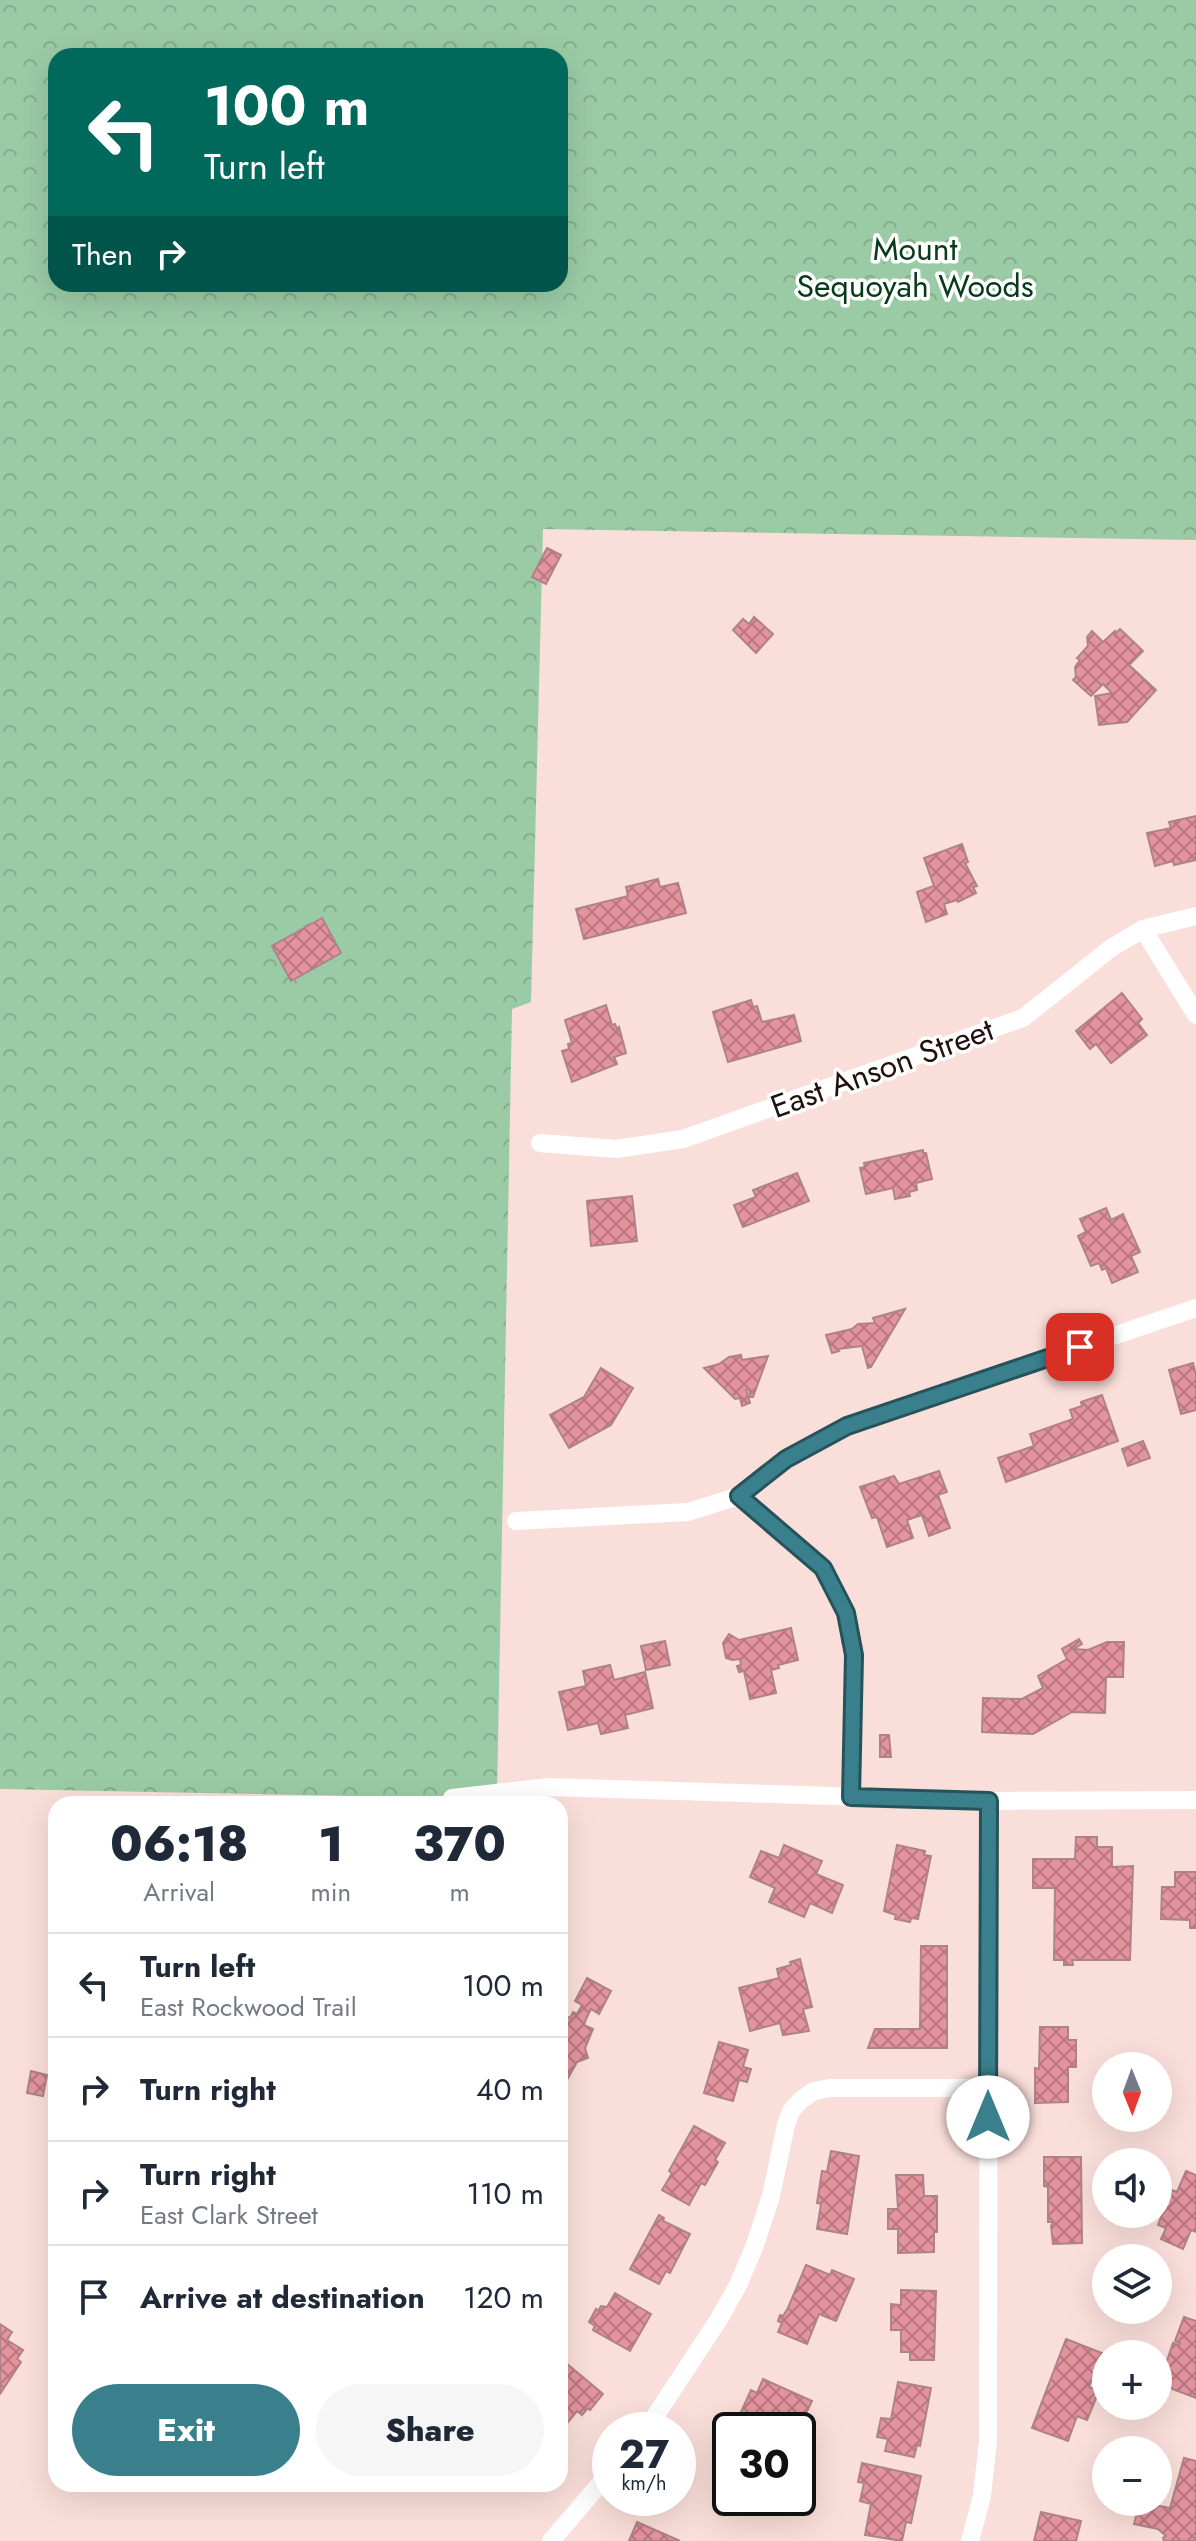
<!DOCTYPE html>
<html lang="en">
<head>
<meta charset="utf-8">
<style>
	:root { --surface:#fff; --page:#f6f6f7; --text:#1f2937; --muted:#747a83; --line:#e0e1e3; --accent:#3a808c }
	body { margin:0; font-family:Jost,sans-serif; background:var(--page); color:var(--text); height:100vh; display:flex; flex-direction:column; font-size:30px; white-space:nowrap }
	* { box-sizing:border-box; margin:0 }
	p { font-size:26px; color:var(--muted) }
	.icon { flex:none; width:44px; height:44px; fill:none; stroke:currentColor; stroke-width:2; stroke-linecap:round; stroke-linejoin:round }
	.map { position:relative; flex:1; overflow:hidden }
	.sheet { position:absolute; left:48px; top:1796px; width:520px; height:696px; display:flex; flex-direction:column; background:var(--surface); border-radius:24px; box-shadow:0 8px 32px #0002 }
	.sheet>* { flex:none }
	.top-card { position:absolute; left:48px; top:48px; width:520px; height:244px; border-radius:24px; box-shadow:0 8px 32px #0002; background:#00695c; color:#fff; overflow:hidden }
	.needle { width:52px; rotate:179deg }
	.fabs { position:absolute; left:1092px; top:2052px; display:grid; gap:16px }
	.fabs a { display:grid; place-items:center; width:80px; height:80px; border-radius:50%; background:var(--surface); box-shadow:0 8px 32px #0002; font-size:40px }
	.speed { position:absolute; left:592px; top:2412px; display:flex; gap:16px; font-size:40px; font-weight:700; text-align:center }
	.speed>* { display:grid; place-content:center; width:104px; height:104px; border-radius:50%; background:var(--surface); box-shadow:0 8px 32px #0002; line-height:1 }
	.speed small { font-size:20px; font-weight:400 }
	.speed .limit { border:4px solid #111; border-radius:12px; background:#fff; color:#111 }
	.pin { position:absolute; display:grid; place-items:center; width:68px; height:68px; color:#fff; margin:-34px; border-radius:16px; box-shadow:0 4px 12px #0006 }
	.me { position:absolute; width:88px; margin:-44px; rotate:0deg; stroke-linejoin:round; filter:drop-shadow(0 0 6px #0008) }
	.turn { display:flex; align-items:center; gap:28px; height:168px; padding:0 24px; font-size:36px }
	.turn .icon { width:104px; height:104px; stroke-width:2.5 }
	.turn b { display:block; font-size:56px; line-height:68px }
	.then { display:flex; align-items:center; height:76px; padding:0 24px; background:#0003; gap:16px; font-size:30px }
	.eta { display:flex; justify-content:space-evenly; align-items:center; height:136px; text-align:center }
	.eta b { font-size:48px; font-weight:800; line-height:56px }
	.action { display:flex; gap:16px; margin-top:auto; padding:16px 24px }
	.action a { flex:1; height:92px; border-radius:48px; background:var(--accent); color:#fff; font-size:32px; font-weight:800; line-height:92px; text-align:center }
	.action a+a { background:var(--page); color:var(--text) }
	ul { padding:0; list-style:none }
	li { display:flex; align-items:center; gap:24px; height:104px; padding:0 24px; border-top:2px solid var(--line) }
	li div { flex:1 }
	li b { display:block; font-size:30px }
	li em { font-style:normal }
	.map>svg:first-child { display:block }
	.forest { fill:url(#forest-crowns); fill-rule:evenodd }
	.building { fill:url(#building-cross-hatch); stroke:#ad8388; stroke-width:2 }
	.lines { fill:none; stroke-linecap:round; stroke-linejoin:round }
	.minor { stroke:#fff; stroke-width:18 }
	.route-casing { stroke:#26535b; stroke-width:20 }
	.route { stroke:#3a808c; stroke-width:14 }
	.labels { text-anchor:middle; stroke-width:7; stroke-linejoin:round; paint-order:stroke }
	.park-label { font-size:32px; fill:#073a1a; stroke:#fff }
	.street-label { font-size:32px; fill:#20110e; stroke:#fff }
</style>
</head>
<body>
<div class="map">
<svg width="1196" height="2541" viewBox="0 0 1196 2541">
	<defs>
		<pattern id="forest-crowns" width="20" height="18" patternUnits="userSpaceOnUse" patternTransform="scale(2)"><rect width="20" height="18" fill="#9bcba5"/><path d="M2 6a3 3 0 1 1 6 0M12 15a3 3 0 1 1 6 0" fill="none" stroke="#85ad8d"/></pattern>
		<pattern id="building-cross-hatch" width="8" height="8" patternUnits="userSpaceOnUse" patternTransform="scale(2)"><rect width="8" height="8" fill="#e5949f"/><path d="M0 0l8 8M0 8l8-8" fill="none" stroke="#b97780"/></pattern>
	</defs>
	<rect width="100%" height="100%" fill="#faded9"/>
	<path class="forest" d="M0,0h1196v540l-653,-11 -12,473 -19,7 -15,785 -45,4 -452,-9zM56,56h504v228h-504z"/>
	<g class="building">
		<polygon points="547,548 561,555 546,584 532,577"/>
		<polygon points="754,617 773,634 756,653 733,630 743,619 749,624"/>
		<polygon points="1120,629 1143,651 1129,665 1156,690 1127,722 1099,725 1095,696 1112,693 1103,684 1091,696 1073,680 1076,677 1075,667 1080,660 1077,658 1088,646 1087,637 1092,631 1103,642 1115,631 1116,633"/>
		<polygon points="1196,816 1196,860 1174,865 1173,861 1155,866 1147,833 1171,828 1169,822"/>
		<polygon points="962,844 968,862 965,863 977,886 973,887 976,893 958,902 957,900 944,904 947,914 926,922 917,892 934,886 924,858"/>
		<polygon points="658,879 660,887 678,883 686,913 584,939 576,909 628,896 626,887"/>
		<polygon points="322,918 341,953 291,981 272,946"/>
		<polygon points="1122,993 1142,1019 1138,1023 1147,1035 1111,1063 1096,1044 1090,1049 1076,1031"/>
		<polygon points="751,1000 753,1007 757,1006 762,1022 794,1015 801,1041 728,1062 713,1012"/>
		<polygon points="606,1005 612,1025 615,1024 617,1029 619,1027 626,1053 614,1057 617,1064 572,1082 562,1051 569,1049 568,1044 572,1043 565,1020"/>
		<polygon points="923,1150 923,1153 926,1153 932,1179 916,1183 917,1190 909,1192 910,1196 895,1199 893,1188 866,1194 860,1168 865,1167 864,1163"/>
		<polygon points="797,1173 809,1201 743,1227 734,1205 756,1197 753,1190"/>
		<polygon points="632,1196 637,1241 591,1246 587,1201"/>
		<polygon points="1106,1208 1111,1220 1123,1214 1140,1252 1131,1256 1138,1272 1112,1283 1106,1268 1102,1270 1099,1263 1091,1266 1078,1236 1086,1232 1080,1219"/>
		<polygon points="905,1309 871,1367 868,1368 862,1346 838,1349 839,1351 832,1353 826,1335 852,1329 858,1324 875,1323 873,1318"/>
		<polygon points="741,1355 742,1360 768,1356 753,1397 750,1397 749,1389 746,1390 750,1403 742,1406 740,1398 735,1399 704,1368 719,1364 729,1357"/>
		<polygon points="1193,1363 1196,1375 1196,1410 1181,1414 1169,1370"/>
		<polygon points="601,1368 633,1388 611,1425 569,1448 550,1415 584,1397"/>
		<polygon points="1102,1395 1118,1441 1006,1482 998,1458 1034,1446 1030,1434 1073,1419 1070,1410 1082,1406 1081,1402"/>
		<polygon points="1143,1441 1150,1458 1128,1466 1122,1449"/>
		<polygon points="939,1471 947,1492 938,1495 950,1528 929,1536 922,1515 907,1520 913,1538 887,1547 877,1517 872,1518 860,1487 894,1476 899,1484"/>
		<polygon points="791,1628 798,1660 778,1665 779,1668 771,1670 776,1693 750,1699 744,1671 739,1672 737,1666 741,1665 740,1659 732,1660 726,1658 723,1643 729,1634 739,1640"/>
		<polygon points="1079,1639 1082,1644 1074,1649 1088,1650 1107,1642 1124,1642 1123,1677 1106,1677 1105,1713 1072,1712 1033,1734 982,1732 983,1698 1022,1699 1043,1688 1038,1676 1067,1659 1062,1649"/>
		<polygon points="665,1641 670,1665 646,1670 641,1646"/>
		<polygon points="610,1665 614,1680 645,1672 653,1708 625,1715 628,1728 601,1734 598,1723 568,1730 559,1692 586,1686 583,1671"/>
		<polygon points="880,1735 889,1735 891,1757 880,1757"/>
		<polygon points="1076,1837 1097,1837 1097,1847 1112,1847 1112,1867 1133,1866 1130,1960 1072,1960 1073,1965 1064,1965 1064,1960 1054,1960 1055,1888 1033,1888 1033,1859 1075,1859"/>
		<polygon points="784,1845 822,1861 816,1874 843,1885 832,1913 810,1903 804,1917 769,1902 775,1888 750,1877 761,1851 779,1858"/>
		<polygon points="897,1845 925,1851 924,1855 931,1856 918,1919 911,1918 910,1922 895,1919 896,1915 884,1911"/>
		<polygon points="1175,1872 1196,1872 1196,1928 1190,1928 1190,1920 1161,1919 1162,1887 1175,1887"/>
		<polygon points="921,1946 947,1946 947,2048 868,2048 875,2029 920,2029"/>
		<polygon points="800,1959 812,2007 803,2009 809,2031 783,2035 780,2023 750,2031 739,1988 779,1978 777,1969 791,1965 790,1962"/>
		<polygon points="587,1978 611,1991 599,2014 591,2009 586,2019 584,2025 593,2029 585,2048 588,2058 577,2062 567,2080 560,2077 560,2012 570,2018 573,2012 577,2014 582,2005 575,2001"/>
		<polygon points="1040,2027 1068,2027 1068,2040 1076,2040 1076,2067 1068,2067 1068,2102 1035,2103 1035,2068 1039,2069"/>
		<polygon points="719,2042 748,2050 743,2067 751,2069 747,2082 739,2080 733,2101 704,2093"/>
		<polygon points="31,2071 47,2075 43,2096 27,2093"/>
		<polygon points="694,2126 725,2143 715,2160 718,2162 705,2185 701,2183 689,2205 662,2190 672,2173 669,2171"/>
		<polygon points="831,2151 859,2156 847,2234 817,2229 821,2204 817,2203 822,2171 827,2172"/>
		<polygon points="1044,2157 1081,2157 1082,2243 1053,2244 1051,2226 1053,2222 1048,2222 1048,2187 1044,2186"/>
		<polygon points="1186,2171 1196,2175 1196,2232 1191,2230 1183,2249 1161,2239 1166,2228 1158,2225 1172,2190 1177,2192"/>
		<polygon points="896,2175 923,2175 924,2196 937,2196 937,2232 934,2232 934,2252 898,2253 898,2229 888,2229 888,2209 898,2209"/>
		<polygon points="659,2215 664,2218 663,2221 690,2234 670,2273 666,2271 659,2284 630,2269"/>
		<polygon points="806,2265 830,2275 832,2270 854,2279 836,2321 819,2314 807,2344 778,2332 782,2323 778,2321 780,2315 783,2316 788,2308"/>
		<polygon points="901,2290 936,2291 934,2360 910,2360 910,2352 901,2352 901,2330 891,2330 891,2304 901,2305"/>
		<polygon points="615,2293 651,2314 630,2351 593,2330 595,2326 589,2322 596,2309 598,2311 601,2306 607,2307"/>
		<polygon points="1184,2317 1196,2321 1196,2398 1159,2384 1173,2343 1179,2345 1180,2343 1175,2341"/>
		<polygon points="0,2324 12,2332 7,2340 23,2350 17,2359 21,2362 0,2394"/>
		<polygon points="1066,2339 1102,2353 1089,2387 1099,2391 1087,2420 1077,2416 1068,2441 1032,2428"/>
		<polygon points="560,2358 603,2394 590,2410 588,2408 582,2415 577,2411 568,2422 560,2416"/>
		<polygon points="763,2379 812,2401 800,2426 787,2420 783,2430 776,2428 775,2430 740,2430 746,2417 740,2414 751,2390 757,2393"/>
		<polygon points="898,2382 931,2388 920,2446 917,2445 914,2457 885,2451 888,2439 877,2437 881,2418 891,2419"/>
		<polygon points="1184,2458 1196,2461 1196,2541 1164,2541 1163,2538 1166,2536 1158,2529 1134,2524 1140,2502 1170,2508"/>
		<polygon points="862,2463 921,2476 911,2523 906,2522 902,2541 865,2535 871,2504 860,2501 864,2483 858,2482"/>
		<polygon points="1041,2512 1081,2521 1076,2541 1034,2541"/>
		<polygon points="637,2522 680,2541 629,2541"/>
	</g>
	<g class="lines">
		<g class="minor">
			<polyline points="1143,929 1196,1015"/>
			<polyline points="540,1143 616,1149 683,1139 1023,1018 1111,948 1143,929 1196,916"/>
			<polyline points="739,1496 823,1568 846,1613 854,1655 851,1797"/>
			<polyline points="516,1521 688,1512 739,1496 786,1459 847,1426 1196,1308"/>
			<polyline points="452,1798 549,1787 989,1801 1196,1800"/>
			<polyline points="646,2430 719,2319 738,2285 755,2245 771,2196 786,2125 791,2111 801,2100 814,2091 830,2088 988,2088"/>
			<polyline points="551,2541 610,2472"/>
			<polyline points="970,2541 982,2496 988,2441 989,1801"/>
		</g>
	</g>
	<g class="lines">
		<defs>
			<polyline id="route" points="988,2117 989,1801 851,1797 854,1655 846,1613 823,1568 739,1496 786,1459 847,1426 1080,1347"/>
		</defs>
		<use href="#route" class="route-casing"/>
		<use href="#route" class="route"/>
	</g>
	<g class="labels">
		<g class="park-label">
			<text x="915" y="260">Mount<tspan x="915" dy="37">Sequoyah Woods</tspan></text>
		</g>
		<g class="street-label">
			<text transform="translate(882 1068) rotate(-20)" y="11">East Anson Street</text>
		</g>
	</g>
</svg>
<div class="fabs">
<a><svg class="needle" viewBox="-14 -14 28 28"><path d="M0-13l5 13h-10z" fill="#e53935"/><path d="M0 13l5-13h-10z" fill="#747a83"/></svg></a>
<a><svg class="icon" aria-label="sound" viewBox="0 0 24 24"><path d="M4 9h4l5-4v14l-5-4H4zM17 9q2 3 0 6"/></svg></a>
<a><svg class="icon" aria-label="layers" viewBox="0 0 24 24"><path d="M12 4l9 5-9 5-9-5zM3 14l9 5 9-5"/></svg></a>
<a>+</a>
<a>−</a>
</div>
<div class="speed"><div>27<small>km/h</small></div><div class="limit">30</div></div>
<div class="pin" style="left:1080px;top:1347px;background:#d93025"><svg class="icon" aria-label="arrive" viewBox="0 0 24 24"><path d="M6 21V4h12l-3 4 3 4H6"/></svg></div>
<svg class="me" style="left:988px;top:2117px" viewBox="-20 -20 40 40"><circle r="19" fill="#fff"/><path d="M0-13L10 11 0 6-10 11z" fill="#3a808c"/></svg>
<div class="top-card">
<div class="turn"><svg class="icon" aria-label="left" viewBox="0 0 24 24"><path d="M17 20v-9H6M10 6l-5 5 5 5"/></svg><div><b>100 m</b>Turn left</div></div>
<div class="then">Then<svg class="icon" aria-label="right" viewBox="0 0 24 24"><path d="M7 20v-9h11M14 6l5 5-5 5"/></svg></div>
</div>
<section class="sheet">
<div class="eta">
<div><b>06:18</b><p>Arrival</p></div>
<div><b>1</b><p>min</p></div>
<div><b>370</b><p>m</p></div>
</div>
<ul>
<li><svg class="icon" aria-label="left" viewBox="0 0 24 24"><path d="M17 20v-9H6M10 6l-5 5 5 5"/></svg><div><b>Turn left</b><p>East Rockwood Trail</p></div><em>100 m</em></li>
<li><svg class="icon" aria-label="right" viewBox="0 0 24 24"><path d="M7 20v-9h11M14 6l5 5-5 5"/></svg><div><b>Turn right</b></div><em>40 m</em></li>
<li><svg class="icon" aria-label="right" viewBox="0 0 24 24"><path d="M7 20v-9h11M14 6l5 5-5 5"/></svg><div><b>Turn right</b><p>East Clark Street</p></div><em>110 m</em></li>
<li><svg class="icon" aria-label="arrive" viewBox="0 0 24 24"><path d="M6 21V4h12l-3 4 3 4H6"/></svg><div><b>Arrive at destination</b></div><em>120 m</em></li>
</ul>
<div class="action"><a>Exit</a><a>Share</a></div>
</section>
</div>
</body>
</html>
